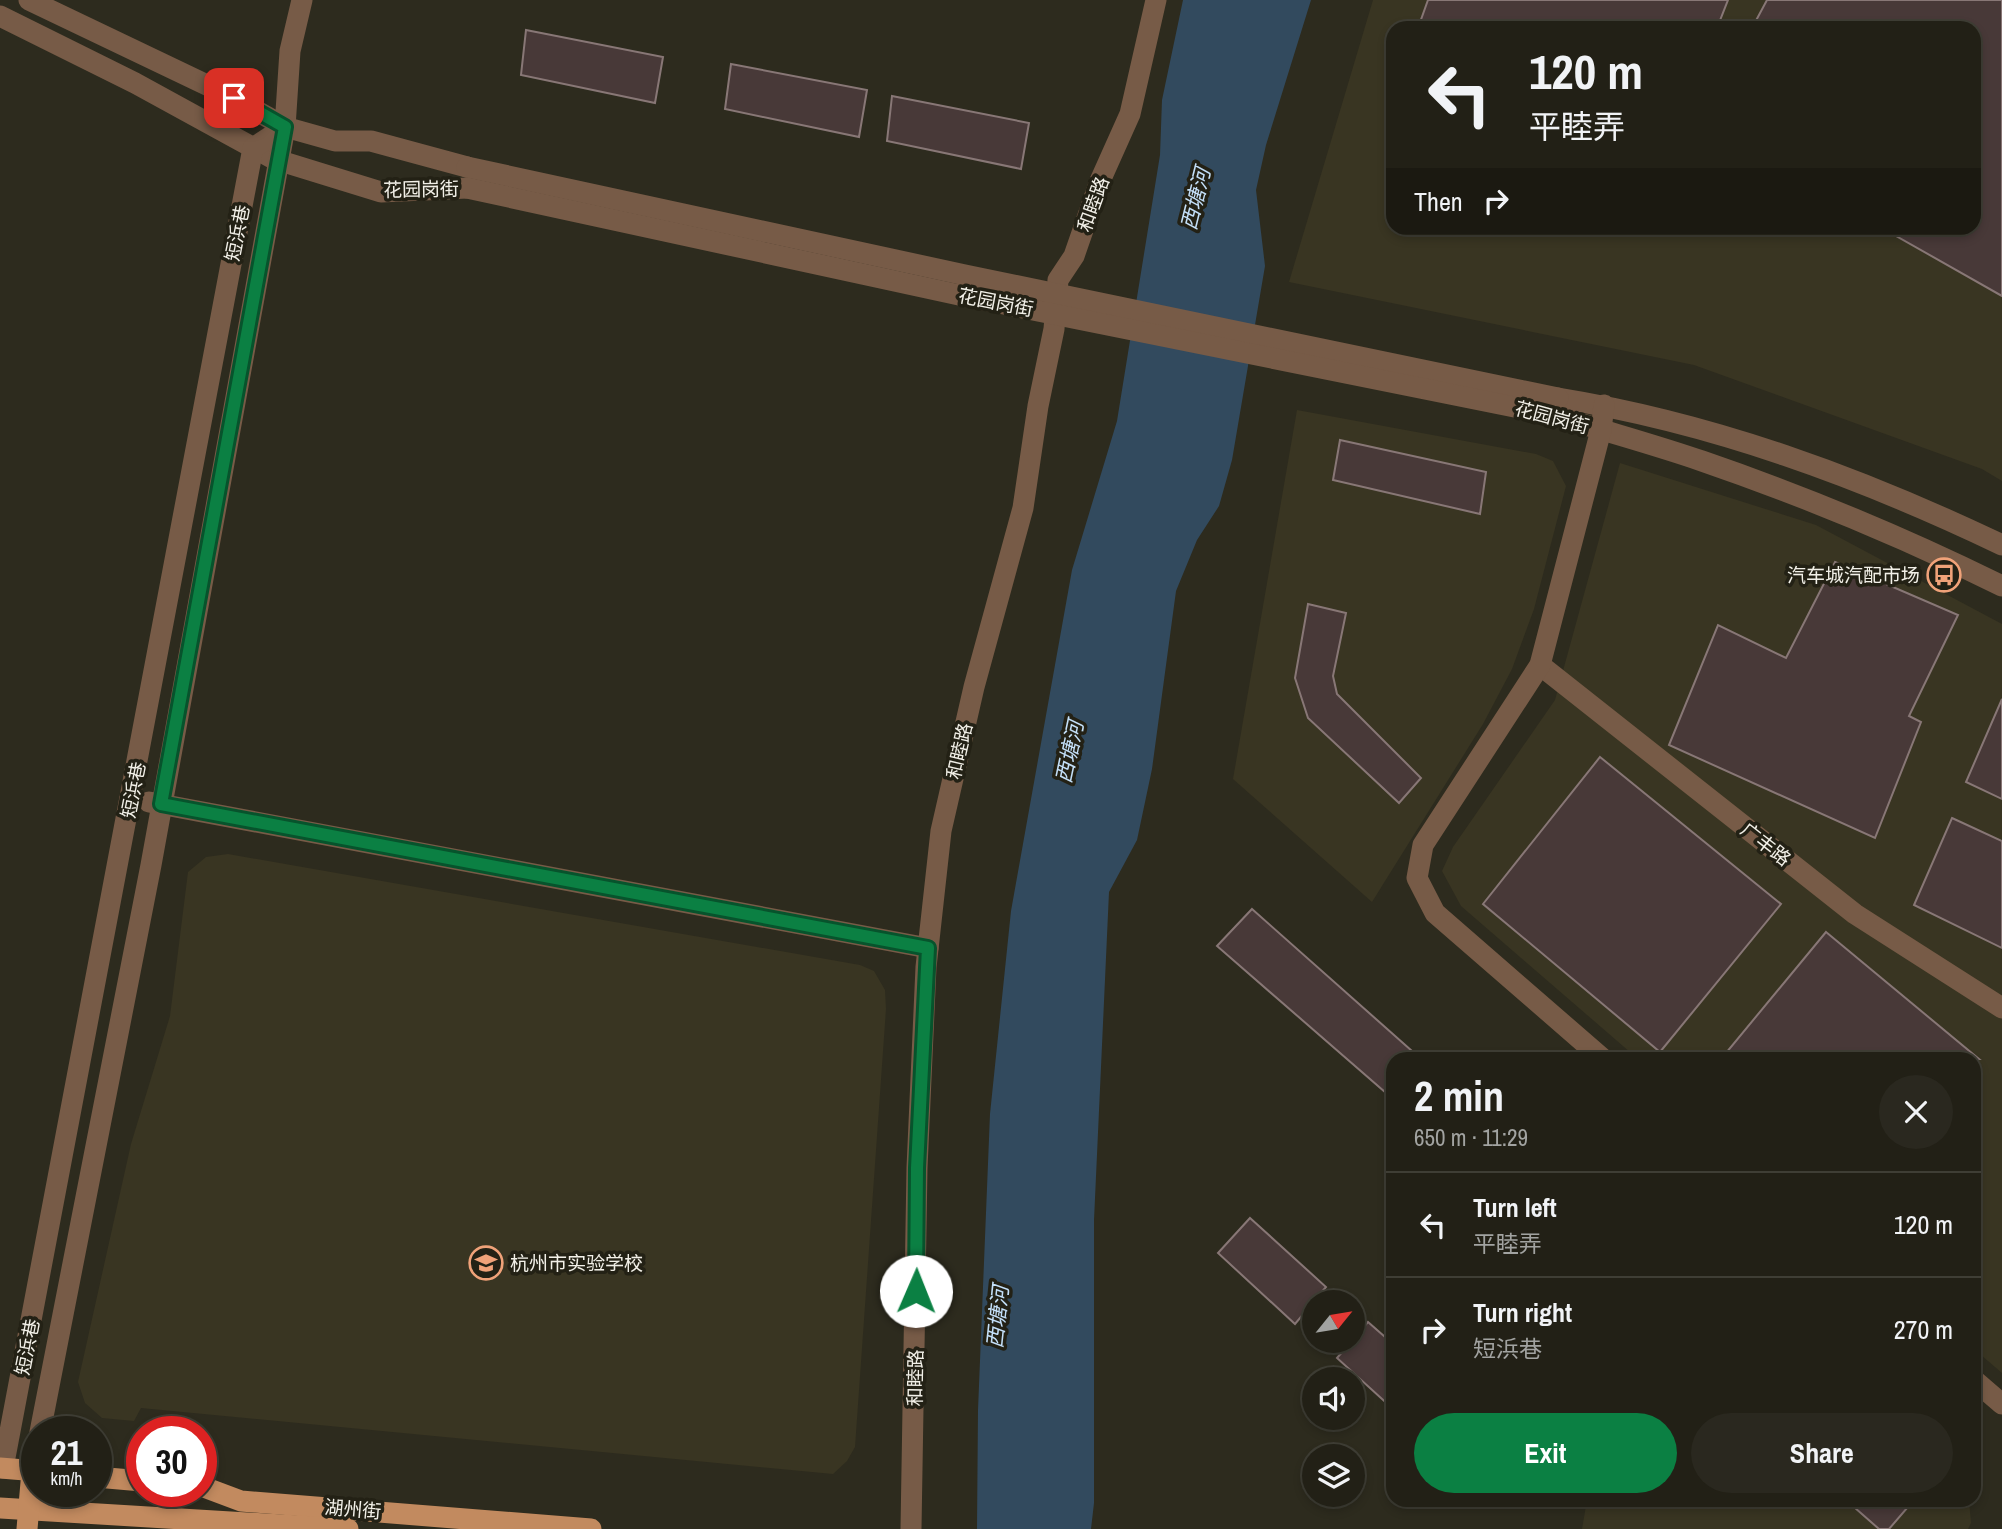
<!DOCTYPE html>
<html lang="en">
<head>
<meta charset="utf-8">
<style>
	:root { --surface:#222016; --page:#2a281f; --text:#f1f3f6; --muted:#a2a3a1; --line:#3f3e35; --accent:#0b8043 }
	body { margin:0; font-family:"Archivo Narrow","Noto Sans SC",sans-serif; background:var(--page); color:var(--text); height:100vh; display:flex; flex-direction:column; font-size:26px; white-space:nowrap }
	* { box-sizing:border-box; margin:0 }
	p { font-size:23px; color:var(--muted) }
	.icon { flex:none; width:38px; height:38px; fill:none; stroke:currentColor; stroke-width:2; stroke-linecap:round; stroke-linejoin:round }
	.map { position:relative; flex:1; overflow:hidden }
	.sheet { position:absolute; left:1386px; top:1052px; width:595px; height:455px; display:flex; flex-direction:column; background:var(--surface); border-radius:21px; box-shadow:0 4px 10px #0003,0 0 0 2px var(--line) }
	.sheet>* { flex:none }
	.top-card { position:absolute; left:1386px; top:21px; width:595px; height:214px; border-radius:21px; box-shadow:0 4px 10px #0003,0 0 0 2px var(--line); background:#222016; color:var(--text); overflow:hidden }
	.needle { width:46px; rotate:60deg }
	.controls { position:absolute; left:1302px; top:1290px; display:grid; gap:14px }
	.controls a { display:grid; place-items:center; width:63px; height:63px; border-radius:50%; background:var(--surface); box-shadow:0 4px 10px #0003,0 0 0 2px var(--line); font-size:35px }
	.speed { position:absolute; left:21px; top:1416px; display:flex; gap:14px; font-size:35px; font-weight:700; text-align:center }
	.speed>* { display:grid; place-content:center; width:91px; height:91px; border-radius:50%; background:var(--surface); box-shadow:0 4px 10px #0003,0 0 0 2px var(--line); line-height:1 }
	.speed small { font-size:18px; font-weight:400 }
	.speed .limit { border:10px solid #d22; background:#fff; color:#111 }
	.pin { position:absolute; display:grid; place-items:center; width:60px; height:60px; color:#fff; margin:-30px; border-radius:14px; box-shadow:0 4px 10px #0006 }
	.me { position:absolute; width:77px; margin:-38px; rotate:1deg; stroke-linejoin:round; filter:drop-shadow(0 0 5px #0008) }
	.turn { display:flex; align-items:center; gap:24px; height:147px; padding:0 28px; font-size:32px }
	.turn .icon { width:91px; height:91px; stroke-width:2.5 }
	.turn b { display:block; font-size:49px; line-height:60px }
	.then { display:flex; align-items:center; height:66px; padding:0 28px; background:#0003; gap:14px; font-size:26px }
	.round { display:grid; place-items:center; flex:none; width:74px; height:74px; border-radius:37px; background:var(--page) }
	.headline { display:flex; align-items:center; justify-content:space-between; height:119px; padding:0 28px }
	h1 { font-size:42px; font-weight:800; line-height:52px }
	.action { display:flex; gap:14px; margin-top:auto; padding:14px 28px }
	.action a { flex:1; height:80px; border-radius:42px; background:var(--accent); color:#fff; font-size:28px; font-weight:800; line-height:80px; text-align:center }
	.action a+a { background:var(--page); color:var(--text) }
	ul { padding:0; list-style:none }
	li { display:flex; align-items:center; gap:21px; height:105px; padding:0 28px; border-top:2px solid var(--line) }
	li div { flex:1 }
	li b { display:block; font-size:26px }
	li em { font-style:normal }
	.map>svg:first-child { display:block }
	.built { fill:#393522; fill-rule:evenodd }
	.water { fill:#324a5e }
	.building { fill:#483938; stroke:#887776; stroke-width:2 }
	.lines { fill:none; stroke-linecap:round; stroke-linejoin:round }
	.minor { stroke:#775b47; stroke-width:21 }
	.major { stroke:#c28a5f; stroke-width:21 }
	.minor-bridge { stroke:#775b47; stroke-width:21 }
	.route-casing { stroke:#07532c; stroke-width:18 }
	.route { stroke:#0b8043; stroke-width:12 }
	.labels { text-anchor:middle; stroke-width:7; stroke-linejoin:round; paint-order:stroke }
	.street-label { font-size:19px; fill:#f2f0e8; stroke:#232115 }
	.poi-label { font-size:19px; fill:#f2f0e8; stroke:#232115; text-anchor:end }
	.water-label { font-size:21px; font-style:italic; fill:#c4e0f9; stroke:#232115 }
</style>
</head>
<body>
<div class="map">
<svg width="2002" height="1529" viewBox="0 0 2002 1529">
	<rect width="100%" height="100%" fill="#2d2b1e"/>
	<g class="built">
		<path d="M1373,0h629v481l-20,-12 -288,-104 -405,-83zM1393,28h581v200h-581z"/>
		<polygon points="1297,410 1536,454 1553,461 1566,486 1534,609 1512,669 1483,724 1372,902 1233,779"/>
		<polygon points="1620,463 1816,525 2002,624 2002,1373 1974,1349 1974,1059 1638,1059 1461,906 1442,871 1453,847 1555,700"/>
		<polygon points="228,854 860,965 874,971 885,990 886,1009 855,1447 847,1461 833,1474 141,1408 134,1421 102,1418 85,1403 78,1382 131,1144 170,1016 188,872 206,857"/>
		<polygon points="1587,1500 1969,1500 1971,1523 1968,1529 1582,1529"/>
	</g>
	<polygon class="water" points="1183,0 1311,0 1266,145 1256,190 1265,266 1232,460 1219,506 1197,540 1176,591 1152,769 1137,840 1109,892 1094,1220 1094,1503 1091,1529 977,1529 978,1410 990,1114 1011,911 1072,570 1117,421 1160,155 1162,100"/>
	<g class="building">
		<polygon points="1428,0 1728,0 1717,28 1418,28"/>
		<polygon points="1767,0 2002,0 2002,296 1882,228 1974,228 1974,28 1752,28"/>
		<polygon points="526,30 663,57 655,103 521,75"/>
		<polygon points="731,64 867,90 859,137 725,109"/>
		<polygon points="892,96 1029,123 1021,169 887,141"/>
		<polygon points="1340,440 1486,472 1480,514 1333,480"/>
		<polygon points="1835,562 1958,615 1909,716 1921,722 1875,838 1669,745 1718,625 1786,658"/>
		<polygon points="1308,604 1346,613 1333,676 1337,694 1421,778 1399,803 1308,718 1295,678"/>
		<polygon points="2002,699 2002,799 1966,782"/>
		<polygon points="1600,757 1781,904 1660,1052 1483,904"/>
		<polygon points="1952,818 2002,841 2002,948 1914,905"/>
		<polygon points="1252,909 1421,1059 1393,1059 1393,1099 1217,946"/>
		<polygon points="1826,932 1979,1059 1721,1059"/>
		<polygon points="1250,1218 1326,1287 1295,1324 1218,1253"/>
		<polygon points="1368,1322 1393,1344 1393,1409 1337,1358"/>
		<polygon points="1846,1500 1914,1500 1889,1529 1879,1529"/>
	</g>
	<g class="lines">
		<g class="minor">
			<polyline points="29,0 234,98 285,127 335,141 371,141 467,167"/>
			<polyline points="0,16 135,83 274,159 381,192 467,188"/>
			<path d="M1558,398c155,25 302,79 444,147"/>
			<path d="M1554,415c49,16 99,29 148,46 102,35 203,77 300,125"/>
			<polyline points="1540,665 1855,914 2002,1008"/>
			<polyline points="149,802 928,948"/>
			<polyline points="1603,1059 1435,913 1417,878 1423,845 1540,665 1601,430 1604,405"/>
			<polyline points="1974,1380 2002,1404"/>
			<polyline points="40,1432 151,865 285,127 290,51 302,0"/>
			<polyline points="3,1468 253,148 285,127"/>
			<polyline points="32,1471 37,1447"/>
			<polyline points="911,1529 917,1168 926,967 941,831 974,687 1023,508 1038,406 1054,329 1058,280 1074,256 1100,181 1130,114 1156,0"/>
		</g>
		<g class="major">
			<polyline points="0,1468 37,1471"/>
			<polyline points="96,1477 142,1481"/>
			<polyline points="201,1486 241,1501 591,1529"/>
			<polyline points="0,1508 348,1529"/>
			<polyline points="27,1529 32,1471"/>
		</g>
		<g class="minor-bridge">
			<polyline points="467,167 965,275 1558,398"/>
			<polyline points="467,188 959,295 1554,415"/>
		</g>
	</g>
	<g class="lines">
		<defs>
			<polyline id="route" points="234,98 285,127 161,804 928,948 917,1168 916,1291"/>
		</defs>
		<use href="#route" class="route-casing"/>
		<use href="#route" class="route"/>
	</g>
	<defs>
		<symbol id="bus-ring" viewBox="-11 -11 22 22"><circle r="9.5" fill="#232115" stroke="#f0a279" stroke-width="1.5"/><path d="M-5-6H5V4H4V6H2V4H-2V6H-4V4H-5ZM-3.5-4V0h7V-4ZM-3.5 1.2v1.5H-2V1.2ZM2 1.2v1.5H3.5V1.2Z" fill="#f0a279"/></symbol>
		<symbol id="school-ring" viewBox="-11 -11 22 22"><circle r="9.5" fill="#232115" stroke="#f0a279" stroke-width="1.5"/><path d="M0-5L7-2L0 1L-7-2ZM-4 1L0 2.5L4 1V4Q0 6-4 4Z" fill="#f0a279"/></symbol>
	</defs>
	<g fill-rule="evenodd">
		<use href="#bus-ring" x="1925" y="556" width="38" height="38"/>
		<use href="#school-ring" x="467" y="1244" width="38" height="38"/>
	</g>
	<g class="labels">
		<g class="street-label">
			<text transform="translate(421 189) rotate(-1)" y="7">花园岗街</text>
			<text transform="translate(1093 204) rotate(-70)" y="7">和睦路</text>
			<text transform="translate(237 233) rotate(-79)" y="7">短浜巷</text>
			<text transform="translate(996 302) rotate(11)" y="7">花园岗街</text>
			<text transform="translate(1552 417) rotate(15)" y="7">花园岗街</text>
			<text transform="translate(959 751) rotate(-77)" y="7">和睦路</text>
			<text transform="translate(133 790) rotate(-79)" y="7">短浜巷</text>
			<text transform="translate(1766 844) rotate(38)" y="7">广丰路</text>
			<text transform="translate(27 1347) rotate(-79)" y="7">短浜巷</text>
			<text transform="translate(915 1378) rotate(-89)" y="7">和睦路</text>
			<text transform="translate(353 1509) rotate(5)" y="7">湖州街</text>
		</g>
		<g class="poi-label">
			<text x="1920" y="582">汽车城汽配市场</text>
			<text x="510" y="1270" text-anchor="start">杭州市实验学校</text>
		</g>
		<g class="water-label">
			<text transform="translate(1196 199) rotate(-76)" y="7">西塘河</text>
			<text transform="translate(1070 752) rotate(-78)" y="7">西塘河</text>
			<text transform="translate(998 1317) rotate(-84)" y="7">西塘河</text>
		</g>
	</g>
</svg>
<div class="controls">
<a><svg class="needle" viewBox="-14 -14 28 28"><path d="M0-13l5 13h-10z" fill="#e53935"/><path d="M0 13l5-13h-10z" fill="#a2a3a1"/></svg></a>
<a><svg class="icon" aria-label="sound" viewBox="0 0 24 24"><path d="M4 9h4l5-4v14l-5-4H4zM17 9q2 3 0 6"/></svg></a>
<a><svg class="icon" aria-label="layers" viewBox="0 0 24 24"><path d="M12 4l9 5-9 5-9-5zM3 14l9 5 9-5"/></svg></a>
</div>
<div class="speed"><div>21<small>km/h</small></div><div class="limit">30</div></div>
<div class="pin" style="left:234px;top:98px;background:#d93025"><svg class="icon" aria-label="arrive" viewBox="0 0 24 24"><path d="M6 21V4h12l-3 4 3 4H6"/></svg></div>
<svg class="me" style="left:916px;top:1291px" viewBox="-20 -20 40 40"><circle r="19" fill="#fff"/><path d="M0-13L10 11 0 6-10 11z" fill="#0b8043"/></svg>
<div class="top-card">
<div class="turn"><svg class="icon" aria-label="left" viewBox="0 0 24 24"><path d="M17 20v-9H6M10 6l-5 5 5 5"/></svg><div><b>120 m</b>平睦弄</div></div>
<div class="then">Then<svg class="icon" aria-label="right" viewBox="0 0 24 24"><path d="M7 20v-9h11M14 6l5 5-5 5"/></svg></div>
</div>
<section class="sheet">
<div class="headline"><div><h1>2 min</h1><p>650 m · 11:29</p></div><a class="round"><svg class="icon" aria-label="close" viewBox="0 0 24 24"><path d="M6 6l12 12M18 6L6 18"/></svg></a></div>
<ul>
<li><svg class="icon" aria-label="left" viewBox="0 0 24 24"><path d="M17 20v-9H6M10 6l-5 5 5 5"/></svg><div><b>Turn left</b><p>平睦弄</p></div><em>120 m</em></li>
<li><svg class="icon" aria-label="right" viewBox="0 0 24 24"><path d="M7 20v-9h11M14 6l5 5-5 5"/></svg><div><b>Turn right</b><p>短浜巷</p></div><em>270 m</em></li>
</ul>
<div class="action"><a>Exit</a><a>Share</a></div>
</section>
</div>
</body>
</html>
